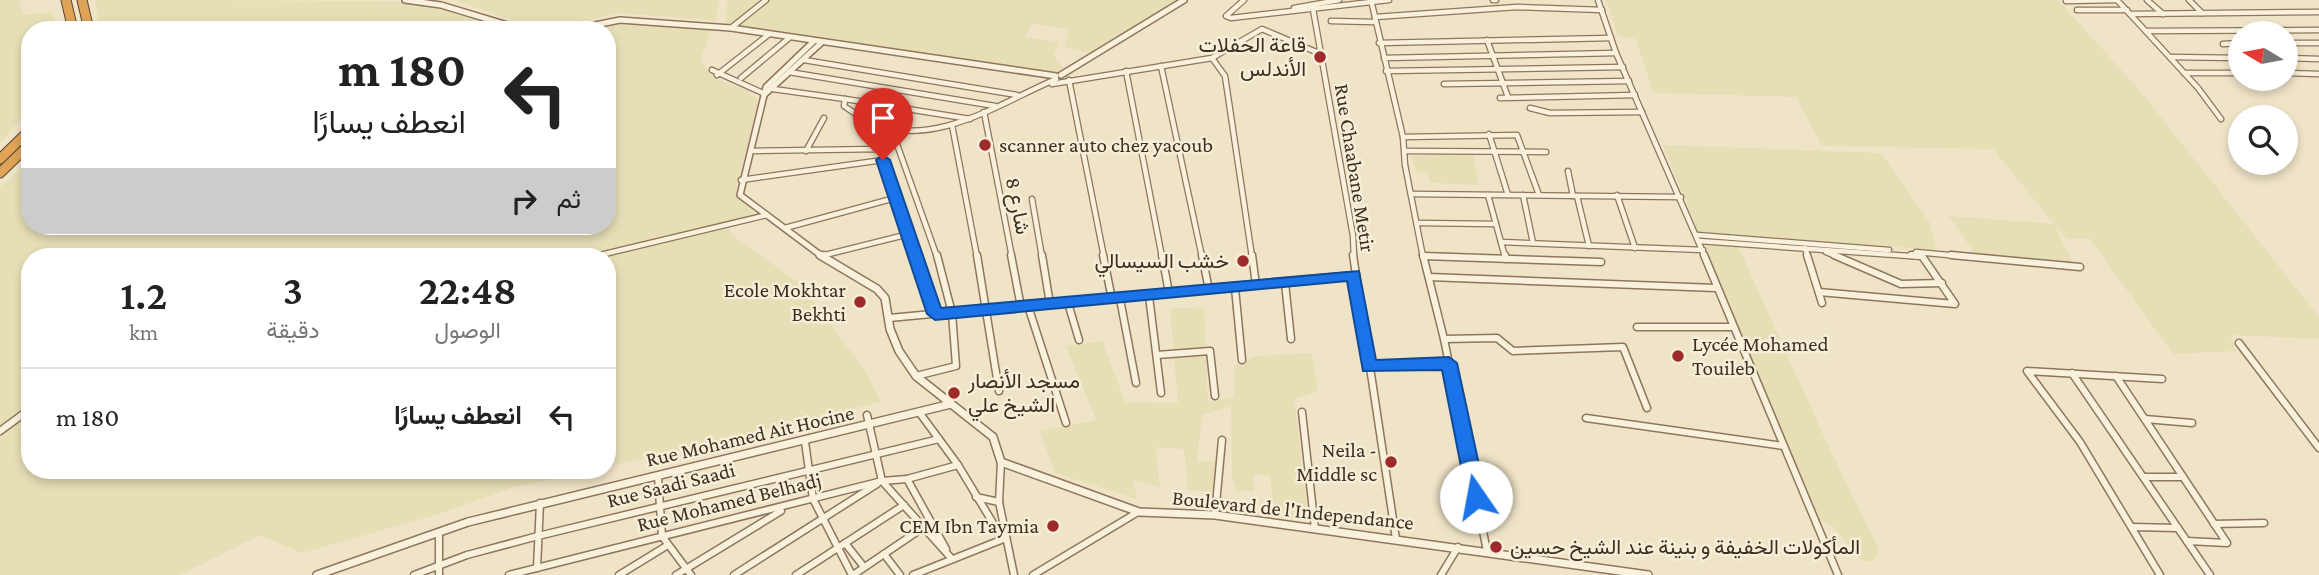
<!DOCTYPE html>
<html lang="ar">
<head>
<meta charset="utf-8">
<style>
	:root { --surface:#fff; --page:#f2f2f2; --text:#222; --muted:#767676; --line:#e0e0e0 }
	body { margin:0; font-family:"Crimson Pro",Vazirmatn,serif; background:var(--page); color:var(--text); direction:rtl; height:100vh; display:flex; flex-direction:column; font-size:26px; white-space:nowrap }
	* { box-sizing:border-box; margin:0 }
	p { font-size:23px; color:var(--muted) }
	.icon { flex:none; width:38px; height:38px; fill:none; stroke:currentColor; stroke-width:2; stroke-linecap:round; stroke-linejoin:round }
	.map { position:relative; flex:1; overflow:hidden; direction:ltr }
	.panel { position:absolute; left:21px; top:248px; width:595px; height:231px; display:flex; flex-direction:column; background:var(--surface); border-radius:28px; box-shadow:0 4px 10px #0003; direction:rtl }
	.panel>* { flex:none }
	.hud { position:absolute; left:21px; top:21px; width:595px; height:214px; border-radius:28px; box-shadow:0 4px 10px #0003; direction:rtl; background:#fff; color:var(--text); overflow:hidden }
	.needle { width:46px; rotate:280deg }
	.fabs { position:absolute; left:2228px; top:21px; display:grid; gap:14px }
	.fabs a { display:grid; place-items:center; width:70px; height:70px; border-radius:50%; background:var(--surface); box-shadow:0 4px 10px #0003; font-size:35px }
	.pin { position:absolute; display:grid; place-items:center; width:60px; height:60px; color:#fff; margin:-72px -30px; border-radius:50% 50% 50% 0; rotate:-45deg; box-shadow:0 0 7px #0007 }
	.pin .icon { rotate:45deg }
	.me { position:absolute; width:77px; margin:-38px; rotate:348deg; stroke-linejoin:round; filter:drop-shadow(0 0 5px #0008) }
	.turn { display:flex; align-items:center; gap:24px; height:147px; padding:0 35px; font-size:32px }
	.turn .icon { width:91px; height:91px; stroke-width:2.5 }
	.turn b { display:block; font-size:49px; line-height:60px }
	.then { display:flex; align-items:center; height:66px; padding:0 35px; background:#0003; gap:14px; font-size:26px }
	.eta { display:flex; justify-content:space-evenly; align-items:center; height:119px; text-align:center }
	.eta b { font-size:42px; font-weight:600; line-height:49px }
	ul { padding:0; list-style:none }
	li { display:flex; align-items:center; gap:21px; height:98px; padding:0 35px; border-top:2px solid var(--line) }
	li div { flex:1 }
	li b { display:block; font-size:26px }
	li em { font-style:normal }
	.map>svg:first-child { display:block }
	.farmland { fill:#e6deb5 }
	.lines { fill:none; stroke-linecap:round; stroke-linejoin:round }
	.minor-far1-casing { stroke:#8d765c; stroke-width:7 }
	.minor-casing { stroke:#8d765c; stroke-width:9 }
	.tertiary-far1-casing { stroke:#8d765c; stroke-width:8 }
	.tertiary-casing { stroke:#8d765c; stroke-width:10 }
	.motorway-casing { stroke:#5b4430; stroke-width:11 }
	.minor-far1 { stroke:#faf1dc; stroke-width:4.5 }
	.minor { stroke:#faf1dc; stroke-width:6 }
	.tertiary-far1 { stroke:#faf1dc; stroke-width:5 }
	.tertiary { stroke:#faf1dc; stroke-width:7 }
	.motorway { stroke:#e0a458; stroke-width:9 }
	.route { fill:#1a73e8; stroke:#114b97; stroke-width:2 }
	.poi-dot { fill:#9e2a2b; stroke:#f7eed8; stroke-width:2.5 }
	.labels { text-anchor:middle; stroke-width:5; stroke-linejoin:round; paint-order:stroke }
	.poi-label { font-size:21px; fill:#3d2e20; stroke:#f7eed8; text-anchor:end }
	.street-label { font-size:21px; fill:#3d2e20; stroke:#f7eed8 }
</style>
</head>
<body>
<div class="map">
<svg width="2319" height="575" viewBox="0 0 2319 575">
	<rect width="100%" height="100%" fill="#f0e4c8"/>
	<g class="farmland">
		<polygon points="0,0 19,0 23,15 51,12 55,22 55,30 30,30 30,108 0,143"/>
		<polygon points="95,0 392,1 438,8 512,30 100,30"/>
		<polygon points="454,0 719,0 716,21 621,13 556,27 523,24"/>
		<polygon points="728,0 1180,0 1089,53 1064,47 1070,29 1032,24 1025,37 1059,43 1054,56 1058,63 1065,68 1056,74 738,28 725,22"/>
		<polygon points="1606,0 2058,0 2141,92 2319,317 2319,339 2230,335 2236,351 2173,354 2089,238 2067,239 2054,224 2074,266 1977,257 1949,216 2054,224 1993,149 1822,146 1796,97 1653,93 1636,39 1618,36"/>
		<polygon points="635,23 711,28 701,59 705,67 714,78 748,91 758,101 735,195 754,213 727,222 732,235 802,285 867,374 881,402 607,467 607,257 30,257 30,471 588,471 511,488 442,513 302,553 260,535 180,575 0,575 0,187 30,160 30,226 607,226 607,30 586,30"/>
		<polygon points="1663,145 1881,153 1930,223 1937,250 1698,232"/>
		<polygon points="1473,154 1479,185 1431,183 1428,174 1416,172 1412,156"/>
		<polygon points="1705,244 1738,246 1826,441 1879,550 1875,560 1863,562 1832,525 1820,521 1719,288"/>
		<polygon points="1204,307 1208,402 1234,397 1234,365 1257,356 1312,353 1318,391 1294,399 1309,521 1274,517 1270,475 1254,475 1254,491 1237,491 1232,478 1231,406 1202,415 1197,462 1215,461 1215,492 1188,490 1184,449 1156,447 1160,487 1133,480 1137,499 1055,473 1040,431 1096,420 1066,346 1102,341 1125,402 1178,403 1170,309"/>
	</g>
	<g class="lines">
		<defs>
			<g id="minor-far1">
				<polyline points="1244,0 1226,16 1231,18 1389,0"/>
				<polyline points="1371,0 1403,137 1405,165 1423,257"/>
				<polyline points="1493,0 1496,0"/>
				<polyline points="1598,0 1616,53 1705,257"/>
				<polyline points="2117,0 2198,88 2221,119"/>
				<polyline points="2147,0 2163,14"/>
				<polyline points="2189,0 2202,13"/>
				<polyline points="2066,1 2115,0"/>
				<polyline points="1294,8 1339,0"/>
				<polyline points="1313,9 1353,236 1354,257"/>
				<polyline points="2077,10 2127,10"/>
				<polyline points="2130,14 2319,12"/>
				<polyline points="1375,17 1517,7 1602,10"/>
				<polyline points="1331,21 1374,22"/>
				<polyline points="731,28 766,0"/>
				<polyline points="2146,31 2319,30"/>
				<polyline points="1487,40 1508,97"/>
				<polyline points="1379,43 1611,38"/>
				<polyline points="2286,43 2319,43"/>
				<polyline points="2223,44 2240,43"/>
				<polyline points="2170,57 2240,58"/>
				<polyline points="1212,58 1225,76 1252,257"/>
				<polyline points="1384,58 1616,53"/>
				<polyline points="2286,58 2319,59"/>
				<polyline points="804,60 1017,95"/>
				<polyline points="1161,66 1202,257"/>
				<polyline points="712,70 765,94"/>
				<polyline points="1126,71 1162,257"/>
				<polyline points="1386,71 1623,67"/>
				<polyline points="789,72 995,106"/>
				<polyline points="2184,73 2240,73"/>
				<polyline points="2286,73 2319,74"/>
				<polyline points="717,75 768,35"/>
				<polyline points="741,78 789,38"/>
				<polyline points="1069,80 1104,257"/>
				<polyline points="1052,84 1212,58 1262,29 1321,54"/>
				<polyline points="1444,84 1629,81"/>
				<path d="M773,89l72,10 -1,7c9,6 18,13 28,17 62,26 128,-20 184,-44"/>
				<polyline points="1500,98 1635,95"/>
				<polyline points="845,99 970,119"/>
				<polyline points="1530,108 1550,113 1642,112"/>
				<polyline points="984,112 1012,257"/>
				<polyline points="952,125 977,257"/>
				<polyline points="893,133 937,257"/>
				<polyline points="1489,134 1508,195"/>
				<polyline points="1403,137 1517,135 1539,195"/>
				<polyline points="751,151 880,149 916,257"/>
				<polyline points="806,151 824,118"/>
				<polyline points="1405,151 1546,152"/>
				<polyline points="1568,171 1573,196"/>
				<polyline points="741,180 883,160"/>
				<polyline points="1411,194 1681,197"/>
				<polyline points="1488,195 1505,257"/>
				<polyline points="1523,195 1533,243"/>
				<polyline points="1617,195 1635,248"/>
				<polyline points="1577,196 1589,246"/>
				<polyline points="1032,199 1042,257"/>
				<polyline points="1417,223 1496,224"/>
				<polyline points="785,228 895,198"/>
				<polyline points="1697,235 1889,250"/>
				<polyline points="1699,241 1923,257"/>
				<polyline points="1501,242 1703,250"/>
				<polyline points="1805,248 1808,257"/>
				<polyline points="1826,252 1838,257"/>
				<polyline points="1916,252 1970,257"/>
				<polyline points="821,256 909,234"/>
				<polyline points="1423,256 1452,257"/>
				<polyline points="592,257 767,215"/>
			</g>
			<g id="minor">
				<polyline points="915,255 935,314"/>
				<polyline points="977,255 999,391"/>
				<polyline points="1011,255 1021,307"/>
				<polyline points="1042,255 1050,304"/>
				<polyline points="1103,255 1112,299"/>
				<polyline points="1162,255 1169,293"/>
				<polyline points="1202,255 1209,290"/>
				<polyline points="1252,255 1256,285"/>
				<polyline points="1353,255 1396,539"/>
				<polyline points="1423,255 1444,339 1487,551"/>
				<polyline points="1505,255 1506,259"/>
				<polyline points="1704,255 1838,575"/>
				<polyline points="1807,255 1822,303"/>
				<polyline points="1834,255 1901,284 1942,283"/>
				<polyline points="1951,255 2080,267"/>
				<polyline points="821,256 824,255"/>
				<polyline points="1423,256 1601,262"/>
				<polyline points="592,257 599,255"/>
				<polyline points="1429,277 1716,288"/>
				<polyline points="1285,283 1291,339"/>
				<polyline points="1235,288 1242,360"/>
				<polyline points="1819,292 1955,304 1922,256 1911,255"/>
				<polyline points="1149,296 1161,393"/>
				<polyline points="1120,299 1136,383"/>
				<polyline points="1068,303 1079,340"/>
				<polyline points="1028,306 1066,423"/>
				<polyline points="889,318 1354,275"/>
				<polyline points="1637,327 1732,327"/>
				<polyline points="1444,339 1497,338 1513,351 1623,347 1647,408"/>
				<polyline points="2239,343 2319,448"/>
				<polyline points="1157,355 1210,351 1215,396"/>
				<polyline points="1369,366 1449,363"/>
				<polyline points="2072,373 2210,575"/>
				<polyline points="916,376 956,366 952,313 937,255"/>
				<polyline points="2116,376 2227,543 2187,541"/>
				<polyline points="1302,412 1315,529"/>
				<polyline points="867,415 882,481 952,559"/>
				<polyline points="1586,418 1783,446"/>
				<polyline points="2145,419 2192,423"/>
				<polyline points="0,431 30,409"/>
				<polyline points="805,442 813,499 852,575"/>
				<polyline points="1001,462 999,502 1014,575"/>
				<polyline points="658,477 662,536 691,575"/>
				<polyline points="2145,477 2183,477"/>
				<polyline points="907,479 946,549"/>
				<polyline points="976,497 999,502"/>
				<polyline points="1215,515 1222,440"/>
				<polyline points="2214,524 2264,523"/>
				<polyline points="2132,527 2178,528"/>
				<polyline points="439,532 439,575"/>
				<polyline points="845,543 864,567"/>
				<polyline points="884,554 900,575"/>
				<polyline points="537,568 540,503"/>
				<polyline points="414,575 467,555 538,536 939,439"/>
				<polyline points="509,575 882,481 907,479 958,465"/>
				<polyline points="619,575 668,545"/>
				<polyline points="676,575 781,511"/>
				<polyline points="734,575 877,484"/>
				<polyline points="796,575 904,505"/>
				<polyline points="853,575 924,527"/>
				<polyline points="913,575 1006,538 996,528 958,465 919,412"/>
				<polyline points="1033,575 1138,512"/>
				<polyline points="1441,575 1458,547"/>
				<polyline points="2160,575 2080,442 2027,371 2162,379"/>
			</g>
			<g id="tertiary-far1">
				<polyline points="405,0 441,5 524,30"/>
				<polyline points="570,30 620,20 731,28 1056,76"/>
				<polyline points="813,42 766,87 740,195 823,257"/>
				<polyline points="1061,75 1184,0"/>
				<polyline points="765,94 821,43"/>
			</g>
			<g id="tertiary">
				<polyline points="820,255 877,289 885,298 890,329 899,351 916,376 993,437 1001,462 1139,512 1215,515 1648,575"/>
				<polyline points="317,575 468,522 951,404"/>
			</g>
			<g id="motorway">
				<polyline points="66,0 73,30"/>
				<polyline points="82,0 89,30"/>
				<polyline points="0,159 30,130"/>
				<polyline points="0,173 30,144"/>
			</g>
		</defs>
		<use href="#minor-far1" class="minor-far1-casing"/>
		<use href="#minor" class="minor-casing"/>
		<use href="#tertiary-far1" class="tertiary-far1-casing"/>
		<use href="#tertiary" class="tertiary-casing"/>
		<use href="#motorway" class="motorway-casing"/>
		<use href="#minor-far1" class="minor-far1"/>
		<use href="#minor" class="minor"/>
		<use href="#tertiary-far1" class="tertiary-far1"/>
		<use href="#tertiary" class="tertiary"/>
		<use href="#motorway" class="motorway"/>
	</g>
	<polygon class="route" points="883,155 890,160 941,308 1359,271 1376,360 1449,357 1457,363 1486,497 1483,503 1476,505 1467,497 1442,370 1363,371 1347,281 935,320 927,314 876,160"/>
	<g class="poi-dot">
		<circle cx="1320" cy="57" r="7"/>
		<circle cx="985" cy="145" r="7"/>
		<circle cx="1243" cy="261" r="7"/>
		<circle cx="860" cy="302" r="7"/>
		<circle cx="1678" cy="356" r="7"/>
		<circle cx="954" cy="393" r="7"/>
		<circle cx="1391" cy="462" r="7"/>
		<circle cx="1053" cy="526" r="7"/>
		<circle cx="1496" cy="547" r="7"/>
	</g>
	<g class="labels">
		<g class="poi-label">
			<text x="1306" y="52">قاعة الحفلات<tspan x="1306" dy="24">الأندلس</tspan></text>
			<text x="999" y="152" text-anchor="start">scanner auto chez yacoub</text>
			<text x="1229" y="268">خشب السيسالي</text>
			<text x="846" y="297">Ecole Mokhtar<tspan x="846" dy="24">Bekhti</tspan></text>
			<text x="1692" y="351" text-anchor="start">Lycée Mohamed<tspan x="1692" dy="24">Touileb</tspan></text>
			<text x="968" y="388" text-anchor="start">مسجد الأنصار<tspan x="968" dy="24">الشيخ علي</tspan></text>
			<text x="1377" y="457">Neila -<tspan x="1377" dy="24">Middle sc</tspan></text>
			<text x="1039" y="533">CEM Ibn Taymia</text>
			<text x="1510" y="554" text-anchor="start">المأكولات الخفيفة و بنينة عند الشيخ حسين</text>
		</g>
		<g class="street-label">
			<text transform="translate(1355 168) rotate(81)" y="7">Rue Chaabane Metir</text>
			<text transform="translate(1018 206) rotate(79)" y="7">شارع 8</text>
			<text transform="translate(750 436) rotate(-13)" y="7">Rue Mohamed Ait Hocine</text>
			<text transform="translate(671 485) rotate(-14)" y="7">Rue Saadi Saadi</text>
			<text transform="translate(729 502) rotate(-14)" y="7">Rue Mohamed Belhadj</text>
			<text transform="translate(1293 510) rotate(6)" y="7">Boulevard de l'Independance</text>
		</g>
	</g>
</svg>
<div class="fabs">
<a><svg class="needle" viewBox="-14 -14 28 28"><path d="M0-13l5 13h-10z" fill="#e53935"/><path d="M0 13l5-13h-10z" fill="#767676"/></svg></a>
<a><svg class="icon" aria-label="search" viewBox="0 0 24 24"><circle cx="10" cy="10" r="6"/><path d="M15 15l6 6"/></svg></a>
</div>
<div class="pin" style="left:883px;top:160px;background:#d93025"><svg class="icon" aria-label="arrive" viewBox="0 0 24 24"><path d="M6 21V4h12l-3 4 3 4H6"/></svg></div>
<svg class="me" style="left:1476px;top:497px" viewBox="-20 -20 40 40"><circle r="19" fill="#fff"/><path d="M0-13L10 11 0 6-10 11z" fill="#1a73e8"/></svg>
<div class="hud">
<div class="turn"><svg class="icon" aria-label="left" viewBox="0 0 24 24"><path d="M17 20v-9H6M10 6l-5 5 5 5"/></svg><div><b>180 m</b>انعطف يسارًا</div></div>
<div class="then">ثم<svg class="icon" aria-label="right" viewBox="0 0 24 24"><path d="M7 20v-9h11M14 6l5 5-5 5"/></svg></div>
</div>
<section class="panel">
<div class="eta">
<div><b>22:48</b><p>الوصول</p></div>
<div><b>3</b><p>دقيقة</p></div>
<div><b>1.2</b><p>km</p></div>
</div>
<ul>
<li><svg class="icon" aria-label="left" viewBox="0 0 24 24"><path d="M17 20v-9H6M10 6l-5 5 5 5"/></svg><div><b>انعطف يسارًا</b></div><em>180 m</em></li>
</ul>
</section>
</div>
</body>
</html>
